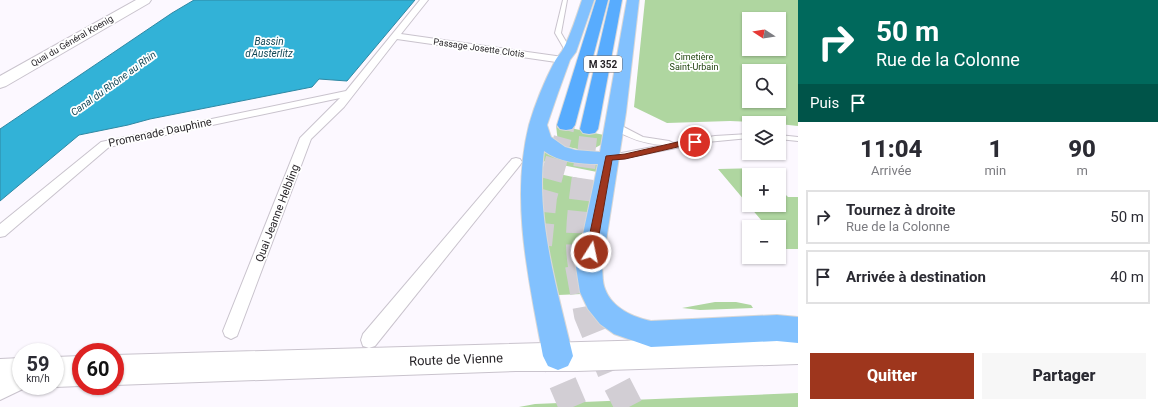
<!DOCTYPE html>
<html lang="fr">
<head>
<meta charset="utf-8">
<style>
	:root { --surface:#fff; --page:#f7f7f7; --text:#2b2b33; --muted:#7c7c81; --line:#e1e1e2; --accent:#9e361d }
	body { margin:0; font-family:Roboto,sans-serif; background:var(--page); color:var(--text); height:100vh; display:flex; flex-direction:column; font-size:15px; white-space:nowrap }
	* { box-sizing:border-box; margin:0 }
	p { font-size:13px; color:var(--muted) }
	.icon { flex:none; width:22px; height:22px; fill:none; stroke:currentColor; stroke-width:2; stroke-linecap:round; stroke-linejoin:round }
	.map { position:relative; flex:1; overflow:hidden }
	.drawer { display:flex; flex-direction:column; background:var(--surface); width:360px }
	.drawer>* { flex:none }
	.top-card { background:#00695c; color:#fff; overflow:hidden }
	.needle { width:26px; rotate:282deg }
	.fabs { position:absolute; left:742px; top:12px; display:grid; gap:8px }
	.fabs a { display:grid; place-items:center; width:44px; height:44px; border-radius:0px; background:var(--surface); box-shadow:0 1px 3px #0004; font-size:20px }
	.speed { position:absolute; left:12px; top:343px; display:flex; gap:8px; font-size:20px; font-weight:700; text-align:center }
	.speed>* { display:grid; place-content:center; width:52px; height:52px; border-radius:50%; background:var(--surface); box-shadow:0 1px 3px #0004; line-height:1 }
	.speed small { font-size:10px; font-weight:400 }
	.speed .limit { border:6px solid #d22; background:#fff; color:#111 }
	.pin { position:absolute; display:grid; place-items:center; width:34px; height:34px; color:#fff; margin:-17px; border:2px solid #fff; border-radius:50%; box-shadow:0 1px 4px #0007 }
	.me { position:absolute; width:44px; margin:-22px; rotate:10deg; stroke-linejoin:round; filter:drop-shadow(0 0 3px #0008) }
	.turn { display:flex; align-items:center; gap:14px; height:84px; padding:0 12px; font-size:18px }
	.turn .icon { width:52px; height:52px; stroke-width:2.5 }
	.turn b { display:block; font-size:28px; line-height:34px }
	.then { display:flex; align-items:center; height:38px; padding:0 12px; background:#0003; gap:8px; font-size:15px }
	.eta { display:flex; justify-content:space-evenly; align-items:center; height:68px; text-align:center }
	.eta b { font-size:24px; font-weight:800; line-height:28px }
	.cta { display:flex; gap:8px; margin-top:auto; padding:8px 12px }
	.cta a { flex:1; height:46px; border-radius:0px; background:var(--accent); color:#fff; font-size:16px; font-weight:800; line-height:46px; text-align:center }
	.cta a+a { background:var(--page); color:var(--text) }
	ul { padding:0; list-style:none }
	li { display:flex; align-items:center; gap:12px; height:54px; margin:0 8px 6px; padding:0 4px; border:2px solid var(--line); border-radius:0px }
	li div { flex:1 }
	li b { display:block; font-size:15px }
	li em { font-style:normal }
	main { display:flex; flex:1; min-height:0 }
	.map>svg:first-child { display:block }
	.green { fill:#afd6a0; fill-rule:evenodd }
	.water { fill:#32b2d7; stroke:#2f88a3 }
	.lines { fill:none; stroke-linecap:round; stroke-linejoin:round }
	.trunk-tunnel-far2 { stroke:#d2ced4; stroke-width:18; stroke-dasharray:18 8; stroke-linecap:butt }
	.trunk-tunnel-far1 { stroke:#d2ced4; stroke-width:22; stroke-dasharray:22 11; stroke-linecap:butt }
	.trunk-tunnel { stroke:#d2ced4; stroke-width:28; stroke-dasharray:28 14; stroke-linecap:butt }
	.service-casing { stroke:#c9c3cd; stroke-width:2 }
	.pedestrian-casing { stroke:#c9c3cd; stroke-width:2 }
	.secondary-casing { stroke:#c9c3cd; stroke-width:2 }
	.primary-casing { stroke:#d8d8d8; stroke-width:2 }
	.trunk-casing { stroke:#d8d8d8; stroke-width:2 }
	.service { fill:#fff; fill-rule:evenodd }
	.pedestrian { fill:#fff; fill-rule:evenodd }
	.secondary { fill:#fff; fill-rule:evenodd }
	.primary { fill:#82c1fe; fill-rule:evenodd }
	.trunk { fill:#58acfe; fill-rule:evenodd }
	.route { fill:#9e361d; stroke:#672313 }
	.labels { text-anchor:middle; stroke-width:3.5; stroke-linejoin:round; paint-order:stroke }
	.far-street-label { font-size:9px; fill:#282529; stroke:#fff }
	.far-park-label { font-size:9px; fill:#20430f; stroke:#fff }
	.far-water-label { font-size:10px; font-style:italic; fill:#124756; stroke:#fff }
	.shield { fill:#fff; stroke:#686669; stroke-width:1 }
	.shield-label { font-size:10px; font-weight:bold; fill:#282529 }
	.street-label { font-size:11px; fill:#282529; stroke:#fff }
	.near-street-label { font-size:13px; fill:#282529; stroke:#fff }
</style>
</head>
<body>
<main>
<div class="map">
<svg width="798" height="407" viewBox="0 0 798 407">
	<rect width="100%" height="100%" fill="#fcf8ff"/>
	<g class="green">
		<path d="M645,0h153v126l-19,-2v-1l-49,-2 -63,2 -33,-16zM749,19h30v30h-30zM749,71h30v30h-30z"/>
		<path d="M556,125l48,10 -1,8c-13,11 -31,6 -45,0z"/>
		<polygon points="543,148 600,160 597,172 542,161"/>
		<polygon points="761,168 767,175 749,175 749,205 779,205 779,188 788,197 798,197 798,249 785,249 779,242 779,227 767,227 718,169"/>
		<polygon points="541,170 596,182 582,294 558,295 543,231"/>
		<polygon points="715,302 736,302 751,305 753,308 700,310 682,308"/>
		<polygon points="798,393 798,407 519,407 535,404"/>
	</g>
	<polygon class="water" points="194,0 415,0 347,81 319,79 312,87 150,119 128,125 79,135 0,201 0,129 172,13"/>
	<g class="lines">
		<g class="trunk-tunnel-far2">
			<polyline points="558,155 566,125"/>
			<polyline points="586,155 589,129"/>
		</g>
		<g class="trunk-tunnel-far1">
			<polyline points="541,245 546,197 558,154"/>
			<path d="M579,266c-6,-34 3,-78 7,-112"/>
		</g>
		<g class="trunk-tunnel">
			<polyline points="579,265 588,315 613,376 629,407"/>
			<polyline points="553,342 561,379 573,407"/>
		</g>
		<defs>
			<g id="service">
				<polygon points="563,0 567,0 561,33 572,52 569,54 566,52 555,33"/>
				<path d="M612,124h6l25,13 26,4 4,2 42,-7 34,-2v4l-42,4 -98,19 -4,-3 1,-2 57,-11c-19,-1 -35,-7 -51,-17z"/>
				<polygon points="779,135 798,137 798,141 779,139"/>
				<polygon points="21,378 21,386 26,386 25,388 0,400 0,387"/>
			</g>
			<g id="pedestrian">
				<polygon points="420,0 428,0 401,34 563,57 567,60 563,63 397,39 344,107 311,139 237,336 231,339 225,336 223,331 300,138 340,98 109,147 5,236 0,237 0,224 101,142 346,91"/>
				<polygon points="516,158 520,159 522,162 520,165 375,346 369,348 363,346 361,340 363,334 512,159"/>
			</g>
			<g id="secondary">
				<polygon points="136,0 151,0 149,3 6,86 0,88 0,76"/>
				<polygon points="798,336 798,364 577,371 516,371 115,385 115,355"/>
				<polygon points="81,356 81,386 55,387 53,386 55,386 55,357"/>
				<polygon points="21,358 21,386 26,386 21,388 0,389 0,359"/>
			</g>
			<path id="primary" d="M582,0h12l-18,52 -6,8 -12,33 -11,32 4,12 14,10 10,3 25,2 27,-152h12l-13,112 -24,155c1,7 0,15 3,22 7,19 28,28 46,32l126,-6 21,2v26l-21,-2 -126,6 -37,-13 -14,-10 -12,-15 -8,-17 -4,-25 22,-103c-19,0 -39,-2 -54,-13 -9,67 14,141 29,205l-5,10 -10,4 -10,-4 -5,-10c-14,-75 -33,-155 -14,-231 6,-21 16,-45 26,-64 2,-4 5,-7 7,-10 9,-16 14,-34 20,-51z"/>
			<g id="trunk">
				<polygon points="596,0 608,0 575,125 572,129 566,130 560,129 557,125"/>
				<polygon points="610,0 622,0 598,129 595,133 589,134 583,133 580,129"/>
			</g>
		</defs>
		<use href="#service" class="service-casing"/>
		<use href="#pedestrian" class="pedestrian-casing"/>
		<use href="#secondary" class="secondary-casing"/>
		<use href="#primary" class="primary-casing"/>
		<use href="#trunk" class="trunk-casing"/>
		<use href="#service" class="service"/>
		<use href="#pedestrian" class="pedestrian"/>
		<use href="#secondary" class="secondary"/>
		<use href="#primary" class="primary"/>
		<use href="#trunk" class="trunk"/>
	</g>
	<polygon class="route" points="695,140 699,142 698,144 682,146 625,159 612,160 596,252 595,255 588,255 586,252 606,156 625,154 682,141"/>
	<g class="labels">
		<g class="far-street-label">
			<text transform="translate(72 41) rotate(-30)" y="3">Quai du Général Koenig</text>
			<text transform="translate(479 48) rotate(8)" y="3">Passage Josette Clotis</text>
		</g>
		<g class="far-park-label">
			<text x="694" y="60">Cimetière<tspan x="694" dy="10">Saint-Urbain</tspan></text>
		</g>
		<g class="far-water-label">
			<text x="269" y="45">Bassin<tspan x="269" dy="12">d'Austerlitz</tspan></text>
			<text transform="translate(113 83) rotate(-36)" y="4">Canal du Rhône au Rhin</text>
		</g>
		<rect class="shield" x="584" y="56" width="38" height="16" rx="3"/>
		<g class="shield-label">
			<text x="603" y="68">M 352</text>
		</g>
		<g class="street-label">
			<text transform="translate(160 132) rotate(-12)" y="4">Promenade Dauphine</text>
			<text transform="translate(277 213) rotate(-69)" y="4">Quai Jeanne Helbling</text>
		</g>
		<g class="near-street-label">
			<text transform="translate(456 359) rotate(-2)" y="5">Route de Vienne</text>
		</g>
	</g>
</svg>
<div class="fabs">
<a><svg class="needle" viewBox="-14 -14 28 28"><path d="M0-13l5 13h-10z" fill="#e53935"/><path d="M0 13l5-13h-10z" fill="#7c7c81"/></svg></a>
<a><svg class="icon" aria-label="search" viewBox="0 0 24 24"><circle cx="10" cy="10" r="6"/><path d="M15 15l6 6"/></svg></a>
<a><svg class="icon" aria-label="layers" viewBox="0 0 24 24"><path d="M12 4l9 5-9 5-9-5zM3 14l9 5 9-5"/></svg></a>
<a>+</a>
<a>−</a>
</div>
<div class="speed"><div>59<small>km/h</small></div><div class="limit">60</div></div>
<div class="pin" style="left:695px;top:142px;background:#d93025"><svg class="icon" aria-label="arrive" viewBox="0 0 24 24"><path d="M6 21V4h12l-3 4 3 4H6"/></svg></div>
<svg class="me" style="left:591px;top:252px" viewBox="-20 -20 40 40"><circle r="17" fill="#9e361d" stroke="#fff" stroke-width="3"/><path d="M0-11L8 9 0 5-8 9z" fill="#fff"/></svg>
</div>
<section class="drawer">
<div class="top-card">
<div class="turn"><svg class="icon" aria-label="right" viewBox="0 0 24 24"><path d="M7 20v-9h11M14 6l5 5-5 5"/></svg><div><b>50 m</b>Rue de la Colonne</div></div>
<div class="then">Puis<svg class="icon" aria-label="arrive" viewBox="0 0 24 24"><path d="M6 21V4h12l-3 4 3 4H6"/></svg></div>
</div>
<div class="eta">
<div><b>11:04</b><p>Arrivée</p></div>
<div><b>1</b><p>min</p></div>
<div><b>90</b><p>m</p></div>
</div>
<ul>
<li><svg class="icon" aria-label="right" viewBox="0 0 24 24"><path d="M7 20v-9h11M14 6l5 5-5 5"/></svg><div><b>Tournez à droite</b><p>Rue de la Colonne</p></div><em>50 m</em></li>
<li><svg class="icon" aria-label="arrive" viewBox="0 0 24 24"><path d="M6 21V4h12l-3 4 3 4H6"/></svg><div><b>Arrivée à destination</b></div><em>40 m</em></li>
</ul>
<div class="cta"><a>Quitter</a><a>Partager</a></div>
</section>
</main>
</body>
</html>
